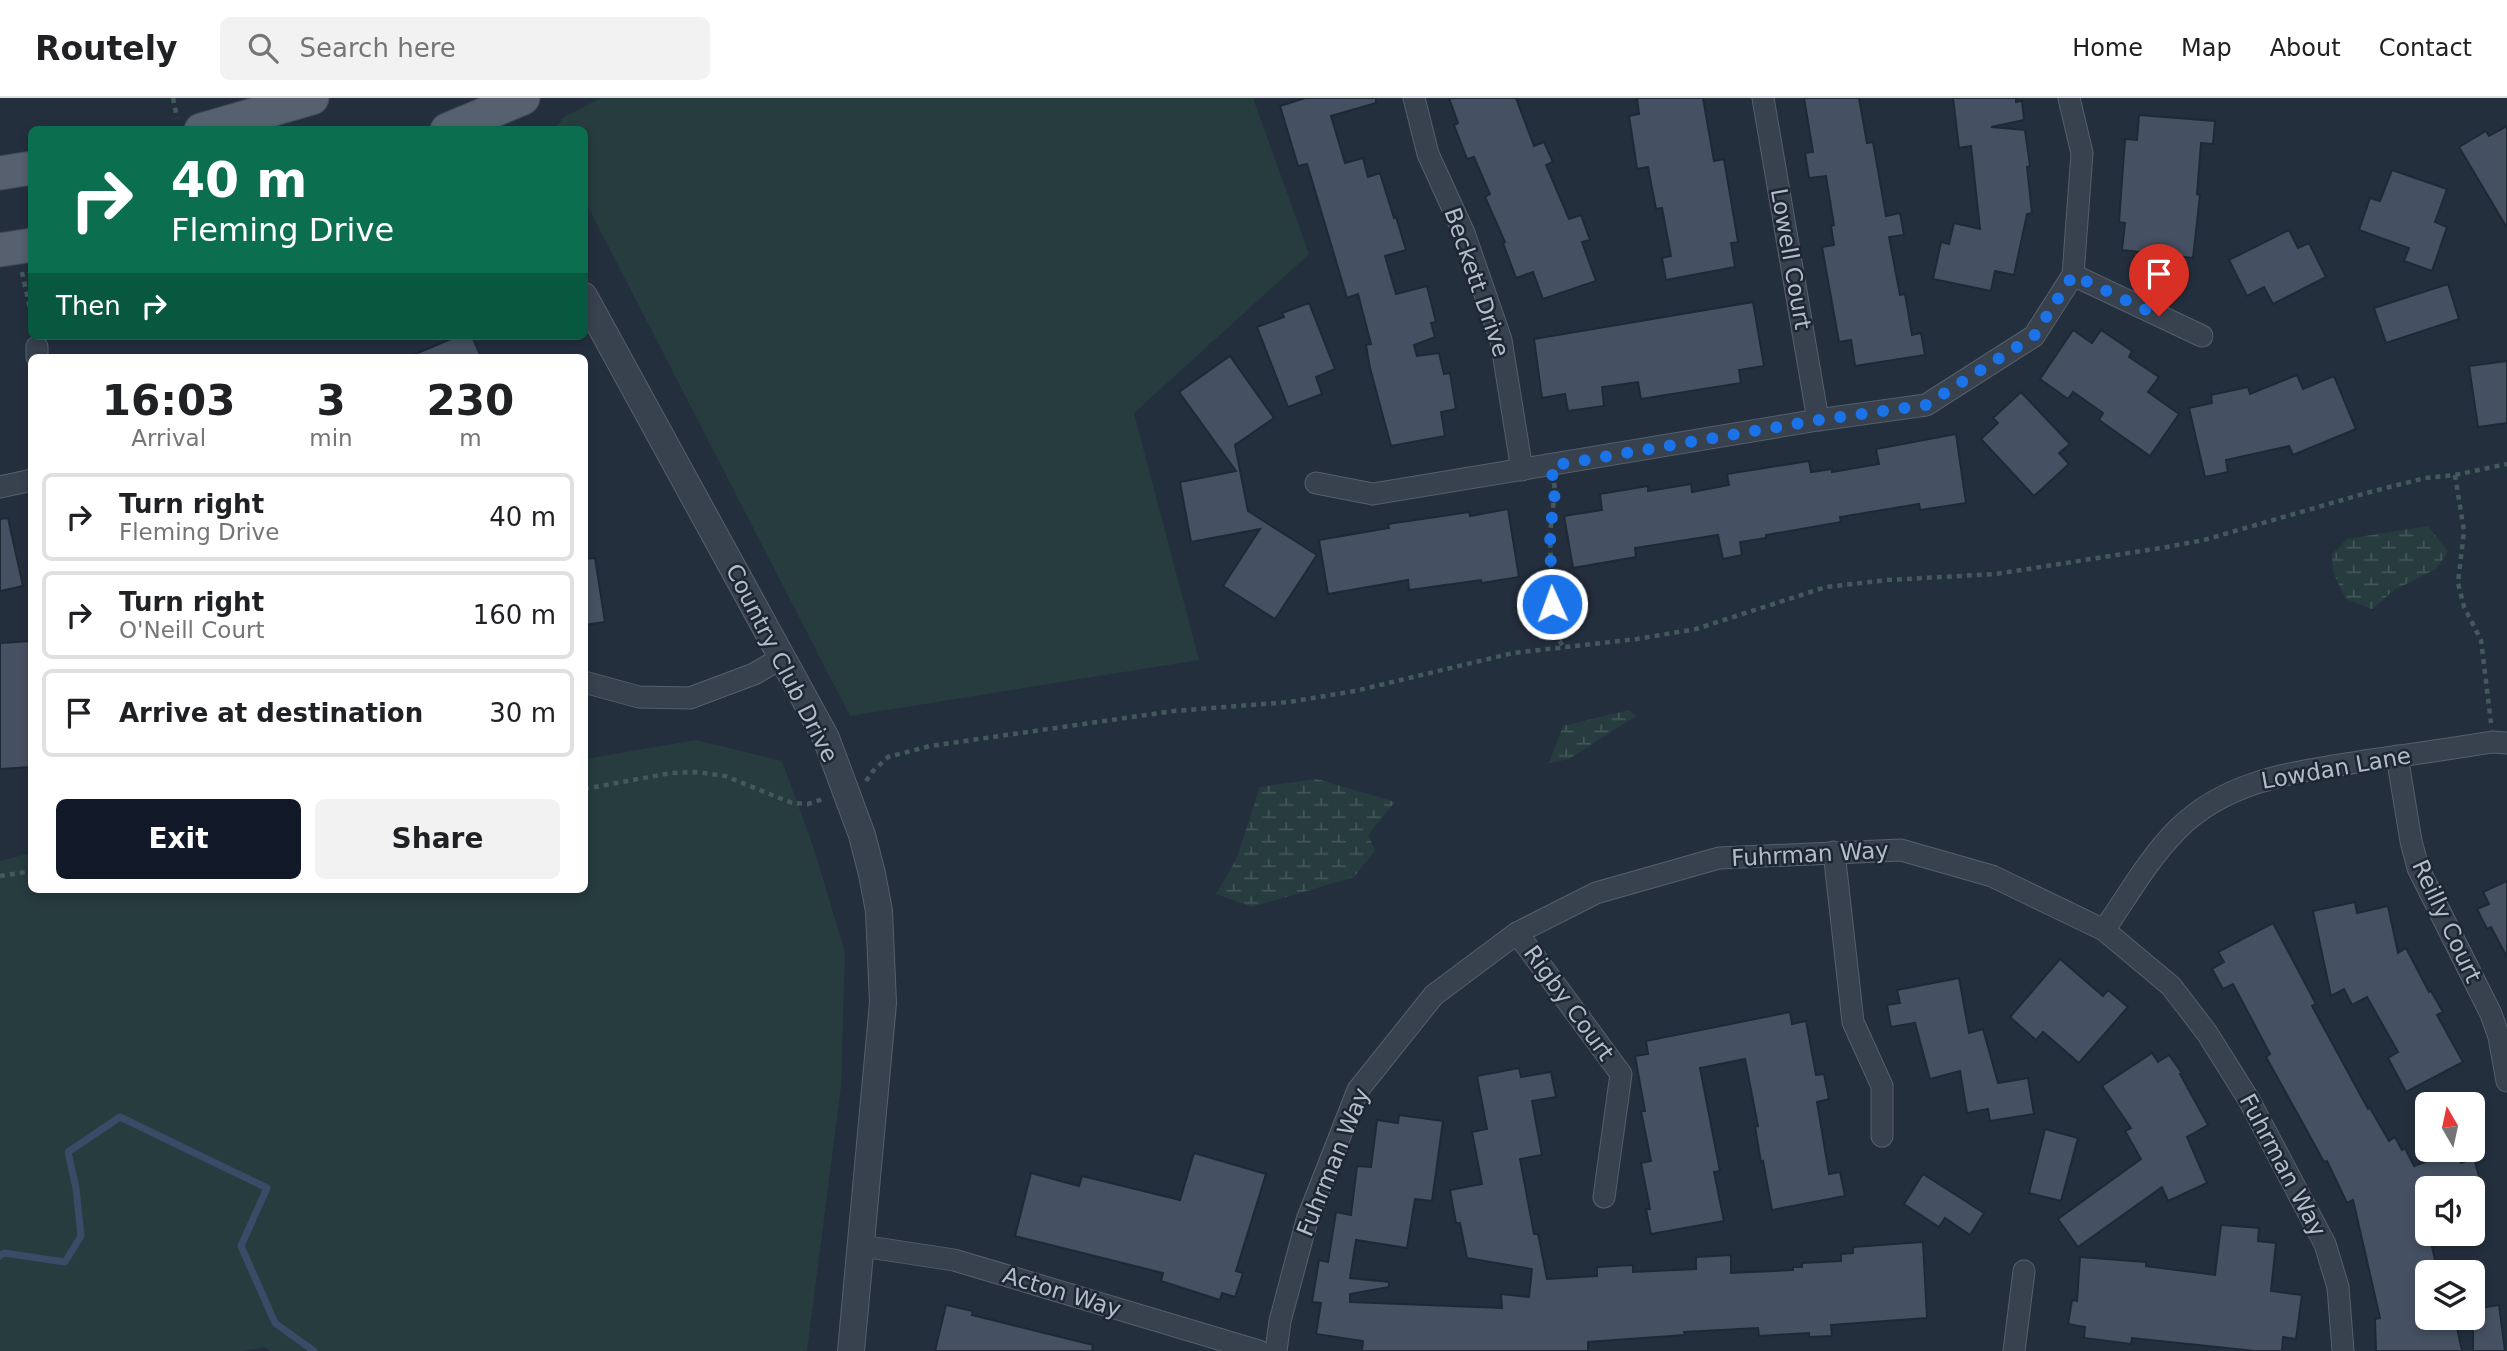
<!DOCTYPE html>
<html lang="en">
<head>
<meta charset="utf-8">
<style>
	:root { --surface:#fff; --page:#f2f2f2; --text:#202124; --muted:#757577; --line:#e0e0e0; --accent:#111827 }
	body { margin:0; font-family:"DejaVu Sans",sans-serif; background:var(--page); color:var(--text); height:100vh; display:flex; flex-direction:column; font-size:26px; white-space:nowrap }
	* { box-sizing:border-box; margin:0 }
	p { font-size:23px; color:var(--muted) }
	.icon { flex:none; width:38px; height:38px; fill:none; stroke:currentColor; stroke-width:2; stroke-linecap:round; stroke-linejoin:round }
	.map { position:relative; flex:1; overflow:hidden }
	.panel { position:absolute; left:28px; top:256px; width:560px; height:539px; display:flex; flex-direction:column; background:var(--surface); border-radius:10px; box-shadow:0 4px 10px #0003 }
	.panel>* { flex:none }
	.hud { position:absolute; left:28px; top:28px; width:560px; height:214px; border-radius:10px; box-shadow:0 4px 10px #0003; background:#0b6e4f; color:#fff; overflow:hidden }
	.needle { width:46px; rotate:351deg }
	.buttons { position:absolute; left:2415px; top:994px; display:grid; gap:14px }
	.buttons a { display:grid; place-items:center; width:70px; height:70px; border-radius:10px; background:var(--surface); box-shadow:0 4px 10px #0003; font-size:35px }
	.pin { position:absolute; display:grid; place-items:center; width:60px; height:60px; color:#fff; margin:-72px -30px; border-radius:50% 50% 50% 0; rotate:-45deg; box-shadow:0 0 7px #0007 }
	.pin .icon { rotate:45deg }
	.me { position:absolute; width:77px; margin:-38px; rotate:358deg; stroke-linejoin:round; filter:drop-shadow(0 0 5px #0008) }
	.turn { display:flex; align-items:center; gap:24px; height:147px; padding:0 28px; font-size:32px }
	.turn .icon { width:91px; height:91px; stroke-width:2.5 }
	.turn b { display:block; font-size:49px; line-height:60px }
	.then { display:flex; align-items:center; height:66px; padding:0 28px; background:#0003; gap:14px; font-size:26px }
	.eta { display:flex; justify-content:space-evenly; align-items:center; height:119px; text-align:center }
	.eta b { font-size:42px; font-weight:600; line-height:49px }
	.primary-button { display:flex; gap:14px; margin-top:auto; padding:14px 28px }
	.primary-button a { flex:1; height:80px; border-radius:10px; background:var(--accent); color:#fff; font-size:28px; font-weight:600; line-height:80px; text-align:center }
	.primary-button a+a { background:var(--page); color:var(--text) }
	ul { padding:0; list-style:none }
	li { display:flex; align-items:center; gap:21px; height:88px; margin:0 14px 10px; padding:0 14px; border:4px solid var(--line); border-radius:10px }
	li div { flex:1 }
	li b { display:block; font-size:26px }
	li em { font-style:normal }
	header { display:flex; align-items:center; gap:42px; box-sizing:border-box; height:98px; padding:0 35px; background:var(--surface); border-bottom:2px solid var(--line) }
	header strong { font-size:33px }
	nav { display:flex; gap:38px; margin-inline-start:auto; font-size:24px }
	.search { width:490px; height:63px; background:var(--page); display:flex; align-items:center; gap:18px; box-sizing:border-box; padding:0 24px; border-radius:10px; color:var(--muted); font-size:26px }
	.map>svg:first-child { display:block }
	.green { fill:#263c3f }
	.wetland { fill:url(#wetland-marsh) }
	.lines { fill:none; stroke-linecap:round; stroke-linejoin:round }
	.stream { stroke:#394c67; stroke-width:7 }
	.building { fill:#455162; stroke:#1f2835; stroke-width:2 }
	.minor-casing { stroke:#565f6c; stroke-width:23 }
	.tertiary-casing { stroke:#565f6c; stroke-width:28 }
	.primary-casing { stroke:#414a57; stroke-width:35 }
	.path { stroke:#44595c; stroke-width:4.5; stroke-dasharray:5 5; stroke-linecap:butt }
	.minor { stroke:#38414e; stroke-width:21 }
	.tertiary { stroke:#38414e; stroke-width:26 }
	.primary { stroke:#56606e; stroke-width:33 }
	.route { stroke:#1a73e8; stroke-width:12; stroke-dasharray:0 21.6 }
	.labels { text-anchor:middle; stroke-width:5; stroke-linejoin:round; paint-order:stroke }
	.street-label { font-size:23px; fill:#b4bcc9; stroke:#1d2633 }
</style>
</head>
<body>
<header>
<strong>Routely</strong>
<div class="search"><svg class="icon" aria-label="search" viewBox="0 0 24 24"><circle cx="10" cy="10" r="6"/><path d="M15 15l6 6"/></svg>Search here</div>
<nav><a>Home</a><a>Map</a><a>About</a><a>Contact</a></nav>
</header>
<div class="map">
<svg width="2507" height="1253" viewBox="0 0 2507 1253">
	<defs>
		<pattern id="wetland-marsh" width="20" height="14" patternUnits="userSpaceOnUse" patternTransform="scale(1.75)"><rect width="20" height="14" fill="#263c3f"/><path d="M1 5h8M5 5V1M11 12h8M15 12V8" fill="none" stroke="#435659"/></pattern>
	</defs>
	<rect width="100%" height="100%" fill="#242f3e"/>
	<g class="green">
		<polygon points="601,0 1253,0 1309,156 1134,315 1199,562 850,618 585,103 584,32 555,31 564,19"/>
		<polygon points="696,642 782,663 813,748 845,854 841,988 807,1253 271,1253 265,1249 243,1253 0,1253 0,763 31,755 32,791 584,791 585,661"/>
	</g>
	<g class="wetland">
		<polygon points="2428,428 2448,454 2436,471 2394,492 2372,511 2346,501 2333,474 2332,456 2347,441"/>
		<polygon points="1629,612 1636,618 1569,661 1549,665 1563,628"/>
		<polygon points="1317,681 1395,704 1368,737 1375,752 1354,779 1252,809 1216,796 1236,762 1260,689"/>
	</g>
	<g class="lines">
		<polyline class="stream" points="0,1158 4,1155 65,1164 81,1138 76,1090 68,1054 120,1019 267,1090 241,1148 275,1225 314,1253"/>
	</g>
	<g class="building">
		<polygon points="1305,0 1376,0 1376,5 1331,18 1345,65 1363,60 1368,79 1380,75 1394,120 1396,119 1406,152 1385,158 1396,196 1427,188 1436,224 1431,225 1435,239 1414,247 1417,258 1439,255 1444,276 1450,275 1456,311 1441,314 1445,338 1391,348 1370,270 1366,247 1371,246 1358,196 1347,200 1307,66 1298,68 1280,8"/>
		<polygon points="1449,0 1516,0 1534,48 1544,44 1553,64 1546,67 1569,121 1581,117 1590,142 1582,144 1596,183 1543,201 1533,174 1516,180 1503,145 1505,144 1485,99 1490,96 1474,59 1467,61 1454,27 1458,25"/>
		<polygon points="1637,0 1703,0 1714,63 1724,61 1738,144 1731,145 1735,169 1666,182 1662,160 1671,158 1662,110 1656,111 1648,69 1637,71 1634,50 1629,18 1639,16"/>
		<polygon points="1804,0 1859,0 1867,45 1873,44 1886,118 1900,115 1904,137 1889,139 1900,197 1905,196 1912,237 1921,235 1925,257 1855,268 1851,242 1839,244 1822,149 1834,147 1831,128 1834,127 1826,78 1809,80 1805,55 1813,54"/>
		<polygon points="1953,0 2016,0 2016,4 2022,3 2024,22 1991,29 2025,32 2030,68 2027,69 2032,115 2027,116 2014,177 1995,173 1991,193 1933,181 1941,144 1949,146 1954,125 1980,131 1971,48 1959,50"/>
		<polygon points="2139,17 2215,23 2213,46 2201,45 2197,96 2200,97 2193,160 2122,152 2125,125 2119,124 2125,41 2137,42"/>
		<polygon points="2507,28 2507,130 2459,49 2486,33 2489,38"/>
		<polygon points="2392,72 2447,91 2435,124 2447,129 2432,173 2404,163 2409,150 2359,132 2370,100 2380,103"/>
		<polygon points="2289,132 2298,150 2309,145 2326,179 2273,206 2264,189 2247,198 2229,162"/>
		<polygon points="2448,186 2459,221 2386,245 2374,210"/>
		<polygon points="1753,204 1764,268 1739,272 1741,285 1641,301 1638,284 1602,289 1604,308 1568,313 1565,296 1542,300 1534,241"/>
		<polygon points="1309,205 1335,271 1316,279 1322,296 1288,309 1257,229 1284,219 1282,215"/>
		<polygon points="2073,232 2092,245 2101,232 2132,253 2129,259 2159,279 2148,294 2179,316 2150,358 2099,322 2103,315 2073,294 2068,301 2040,281"/>
		<polygon points="458,238 472,238 481,259 408,259"/>
		<polygon points="1230,258 1274,320 1235,347 1248,413 1317,457 1275,521 1223,488 1260,431 1191,444 1180,384 1236,373 1179,294"/>
		<polygon points="2507,263 2507,325 2478,329 2469,268"/>
		<polygon points="2297,277 2303,291 2334,278 2356,331 2293,357 2289,348 2226,362 2228,374 2205,379 2189,310 2212,305 2211,297 2248,289 2250,296"/>
		<polygon points="2021,294 2070,346 2059,355 2069,366 2034,398 1981,341 1998,325 1993,320"/>
		<polygon points="1956,336 1966,405 1920,412 1919,406 1840,419 1841,424 1766,437 1766,440 1740,444 1742,457 1723,461 1718,437 1635,450 1636,459 1573,470 1564,418 1602,412 1600,396 1648,388 1648,393 1691,386 1692,394 1729,387 1727,376 1809,363 1811,374 1832,371 1832,374 1879,366 1876,351"/>
		<polygon points="1508,411 1519,479 1482,485 1481,482 1409,492 1408,482 1328,496 1319,442 1389,430 1388,426 1469,414 1470,418"/>
		<polygon points="8,420 23,488 0,493 0,421"/>
		<polygon points="595,460 605,524 584,527 584,461"/>
		<polygon points="32,543 32,669 0,671 0,545"/>
		<polygon points="2507,783 2507,859 2491,829 2487,831 2477,811 2489,806 2483,794"/>
		<polygon points="2355,804 2357,815 2388,808 2398,855 2406,850 2429,894 2431,893 2443,914 2437,917 2463,964 2406,994 2388,960 2398,954 2367,899 2352,907 2344,891 2331,898 2313,813"/>
		<polygon points="2273,825 2316,906 2312,908 2368,1011 2370,1010 2389,1043 2395,1039 2402,1052 2405,1050 2414,1068 2456,1053 2461,1065 2474,1060 2482,1090 2427,1090 2427,1136 2429,1136 2438,1174 2427,1174 2427,1220 2455,1220 2462,1253 2376,1253 2375,1221 2380,1220 2353,1102 2347,1105 2327,1063 2324,1064 2301,1022 2266,959 2270,956 2233,886 2223,891 2212,871 2224,864 2218,854"/>
		<polygon points="2060,861 2103,898 2108,892 2128,909 2079,965 2043,934 2036,942 2010,919"/>
		<polygon points="1959,880 1969,935 1983,931 1998,985 2028,980 2034,1016 1990,1023 1988,1011 1967,1015 1960,973 1930,981 1915,925 1891,929 1887,907 1900,905 1897,892"/>
		<polygon points="1790,914 1792,926 1806,923 1816,977 1824,976 1829,1001 1817,1004 1829,1076 1840,1074 1845,1098 1772,1112 1763,1063 1761,1064 1755,1029 1758,1028 1745,961 1700,970 1720,1073 1714,1074 1724,1123 1651,1136 1646,1111 1650,1111 1641,1065 1651,1063 1641,1013 1645,1013 1635,958 1648,956 1646,943"/>
		<polygon points="2152,955 2158,964 2169,957 2182,975 2180,976 2208,1027 2187,1039 2207,1085 2168,1103 2162,1089 2078,1149 2058,1121 2141,1061 2125,1033 2131,1030 2102,988"/>
		<polygon points="1519,970 1521,979 1551,974 1556,999 1532,1003 1542,1057 1520,1061 1534,1136 1538,1136 1547,1181 1597,1178 1597,1169 1633,1167 1633,1174 1696,1171 1696,1159 1731,1157 1731,1175 1793,1172 1793,1169 1802,1169 1802,1165 1841,1163 1841,1156 1853,1155 1853,1149 1923,1144 1927,1220 1831,1227 1832,1238 1809,1239 1809,1235 1759,1238 1758,1230 1684,1234 1685,1237 1588,1244 1588,1253 1362,1253 1363,1243 1316,1236 1321,1205 1312,1204 1319,1162 1328,1164 1336,1114 1351,1117 1357,1068 1371,1069 1377,1022 1398,1025 1399,1017 1443,1023 1432,1103 1415,1101 1407,1150 1356,1142 1350,1180 1389,1184 1389,1189 1350,1196 1350,1204 1502,1210 1501,1196 1529,1199 1532,1171 1467,1160 1460,1125 1456,1125 1450,1092 1482,1086 1472,1034 1487,1031 1477,978"/>
		<polygon points="2045,1031 2078,1040 2061,1103 2029,1095"/>
		<polygon points="1194,1055 1266,1076 1236,1173 1243,1175 1235,1199 1222,1195 1220,1202 1161,1183 1163,1175 1015,1138 1031,1075 1079,1088 1082,1078 1180,1102"/>
		<polygon points="1923,1076 1984,1115 1970,1137 1945,1120 1939,1129 1904,1106"/>
		<polygon points="2221,1127 2259,1130 2258,1143 2276,1145 2271,1193 2302,1197 2296,1241 2283,1239 2282,1253 2255,1253 2132,1240 2131,1246 2084,1240 2085,1229 2068,1226 2072,1202 2077,1203 2080,1159 2146,1164 2146,1168 2215,1177"/>
		<polygon points="946,1207 973,1213 972,1217 1093,1247 1092,1253 935,1253"/>
		<polygon points="2499,1207 2505,1253 2473,1253 2473,1211"/>
	</g>
	<g class="lines">
		<defs>
			<g id="minor">
				<polyline points="1414,0 1428,56 1464,135 1501,242 1522,372"/>
				<polyline points="1763,0 1818,322"/>
				<polyline points="2073,177 2202,238"/>
				<polyline points="37,249 37,259"/>
				<polyline points="1316,385 1373,396 1818,322 1926,307 2034,238 2073,177 2082,55 2069,0"/>
				<polyline points="0,389 32,382"/>
				<polyline points="584,584 639,599 690,600 754,576 783,559"/>
				<polyline points="2397,658 2411,743 2418,770 2491,916 2499,939 2507,983"/>
				<polyline points="1834,754 1853,924 1882,988 1882,1038"/>
				<path d="M2104,832c23,-33 44,-71 73,-100 50,-51 120,-58 187,-69 43,-6 85,-12 128,-19l15,1"/>
				<polyline points="1517,835 1621,976 1604,1099"/>
				<polyline points="862,1148 954,1162 1259,1253"/>
				<polyline points="1276,1253 1280,1223 1307,1122 1358,992 1434,897 1517,835 1596,795 1719,760 1901,752 1992,778 2104,832 2171,888 2207,935 2249,1002 2325,1146 2338,1189 2343,1253"/>
				<polyline points="2014,1253 2024,1173"/>
			</g>
			<polyline id="tertiary" points="584,198 826,640 862,737 872,776 879,813 883,905 851,1253"/>
			<g id="primary">
				<polyline points="201,32 312,0"/>
				<polyline points="447,32 523,0"/>
				<polyline points="0,75 32,70"/>
				<polyline points="0,152 32,147"/>
			</g>
		</defs>
		<use href="#minor" class="minor-casing"/>
		<use href="#tertiary" class="tertiary-casing"/>
		<use href="#primary" class="primary-casing"/>
		<g class="path">
			<polyline points="173,0 177,20"/>
			<polyline points="22,174 32,220"/>
			<polyline points="2455,377 2464,433 2458,485 2464,509 2481,542 2491,625"/>
			<polyline points="1554,385 1555,392 1550,436 1552,506 1555,537 1564,549"/>
			<polyline points="866,683 873,673 888,659 930,648 1174,613 1289,604 1355,593 1513,555 1637,541 1696,531 1826,489 1888,482 1996,476 2167,449 2204,442 2370,394 2425,380 2455,377 2507,366"/>
			<polyline points="584,691 671,675 696,674 725,678 792,705 808,706 823,701"/>
			<polyline points="0,778 32,773"/>
		</g>
		<use href="#minor" class="minor"/>
		<use href="#tertiary" class="tertiary"/>
		<use href="#primary" class="primary"/>
	</g>
	<g class="lines">
		<polyline class="route" points="1552,506 1550,436 1555,393 1551,368 1818,322 1926,307 2034,238 2073,177 2159,218"/>
	</g>
	<g class="labels">
		<g class="street-label">
			<text transform="translate(1791 161) rotate(80)" y="8">Lowell Court</text>
			<text transform="translate(1477 184) rotate(71)" y="8">Beckett Drive</text>
			<text transform="translate(782 565) rotate(63)" y="8">Country Club Drive</text>
			<text transform="translate(2336 670) rotate(-10)" y="8">Lowdan Lane</text>
			<text transform="translate(1810 756) rotate(-3)" y="8">Fuhrman Way</text>
			<text transform="translate(2447 823) rotate(65)" y="8">Reilly Court</text>
			<text transform="translate(1569 905) rotate(54)" y="8">Rigby Court</text>
			<text transform="translate(1333 1064) rotate(-68)" y="8">Fuhrman Way</text>
			<text transform="translate(2283 1067) rotate(62)" y="8">Fuhrman Way</text>
			<text transform="translate(1062 1194) rotate(17)" y="8">Acton Way</text>
		</g>
	</g>
</svg>
<div class="buttons">
<a><svg class="needle" viewBox="-14 -14 28 28"><path d="M0-13l5 13h-10z" fill="#e53935"/><path d="M0 13l5-13h-10z" fill="#757577"/></svg></a>
<a><svg class="icon" aria-label="sound" viewBox="0 0 24 24"><path d="M4 9h4l5-4v14l-5-4H4zM17 9q2 3 0 6"/></svg></a>
<a><svg class="icon" aria-label="layers" viewBox="0 0 24 24"><path d="M12 4l9 5-9 5-9-5zM3 14l9 5 9-5"/></svg></a>
</div>
<div class="pin" style="left:2159px;top:218px;background:#d93025"><svg class="icon" aria-label="arrive" viewBox="0 0 24 24"><path d="M6 21V4h12l-3 4 3 4H6"/></svg></div>
<svg class="me" style="left:1552px;top:506px" viewBox="-20 -20 40 40"><circle r="17" fill="#1a73e8" stroke="#fff" stroke-width="3"/><path d="M0-11L8 9 0 5-8 9z" fill="#fff"/></svg>
<div class="hud">
<div class="turn"><svg class="icon" aria-label="right" viewBox="0 0 24 24"><path d="M7 20v-9h11M14 6l5 5-5 5"/></svg><div><b>40 m</b>Fleming Drive</div></div>
<div class="then">Then<svg class="icon" aria-label="right" viewBox="0 0 24 24"><path d="M7 20v-9h11M14 6l5 5-5 5"/></svg></div>
</div>
<section class="panel">
<div class="eta">
<div><b>16:03</b><p>Arrival</p></div>
<div><b>3</b><p>min</p></div>
<div><b>230</b><p>m</p></div>
</div>
<ul>
<li><svg class="icon" aria-label="right" viewBox="0 0 24 24"><path d="M7 20v-9h11M14 6l5 5-5 5"/></svg><div><b>Turn right</b><p>Fleming Drive</p></div><em>40 m</em></li>
<li><svg class="icon" aria-label="right" viewBox="0 0 24 24"><path d="M7 20v-9h11M14 6l5 5-5 5"/></svg><div><b>Turn right</b><p>O'Neill Court</p></div><em>160 m</em></li>
<li><svg class="icon" aria-label="arrive" viewBox="0 0 24 24"><path d="M6 21V4h12l-3 4 3 4H6"/></svg><div><b>Arrive at destination</b></div><em>30 m</em></li>
</ul>
<div class="primary-button"><a>Exit</a><a>Share</a></div>
</section>
</div>
</body>
</html>
